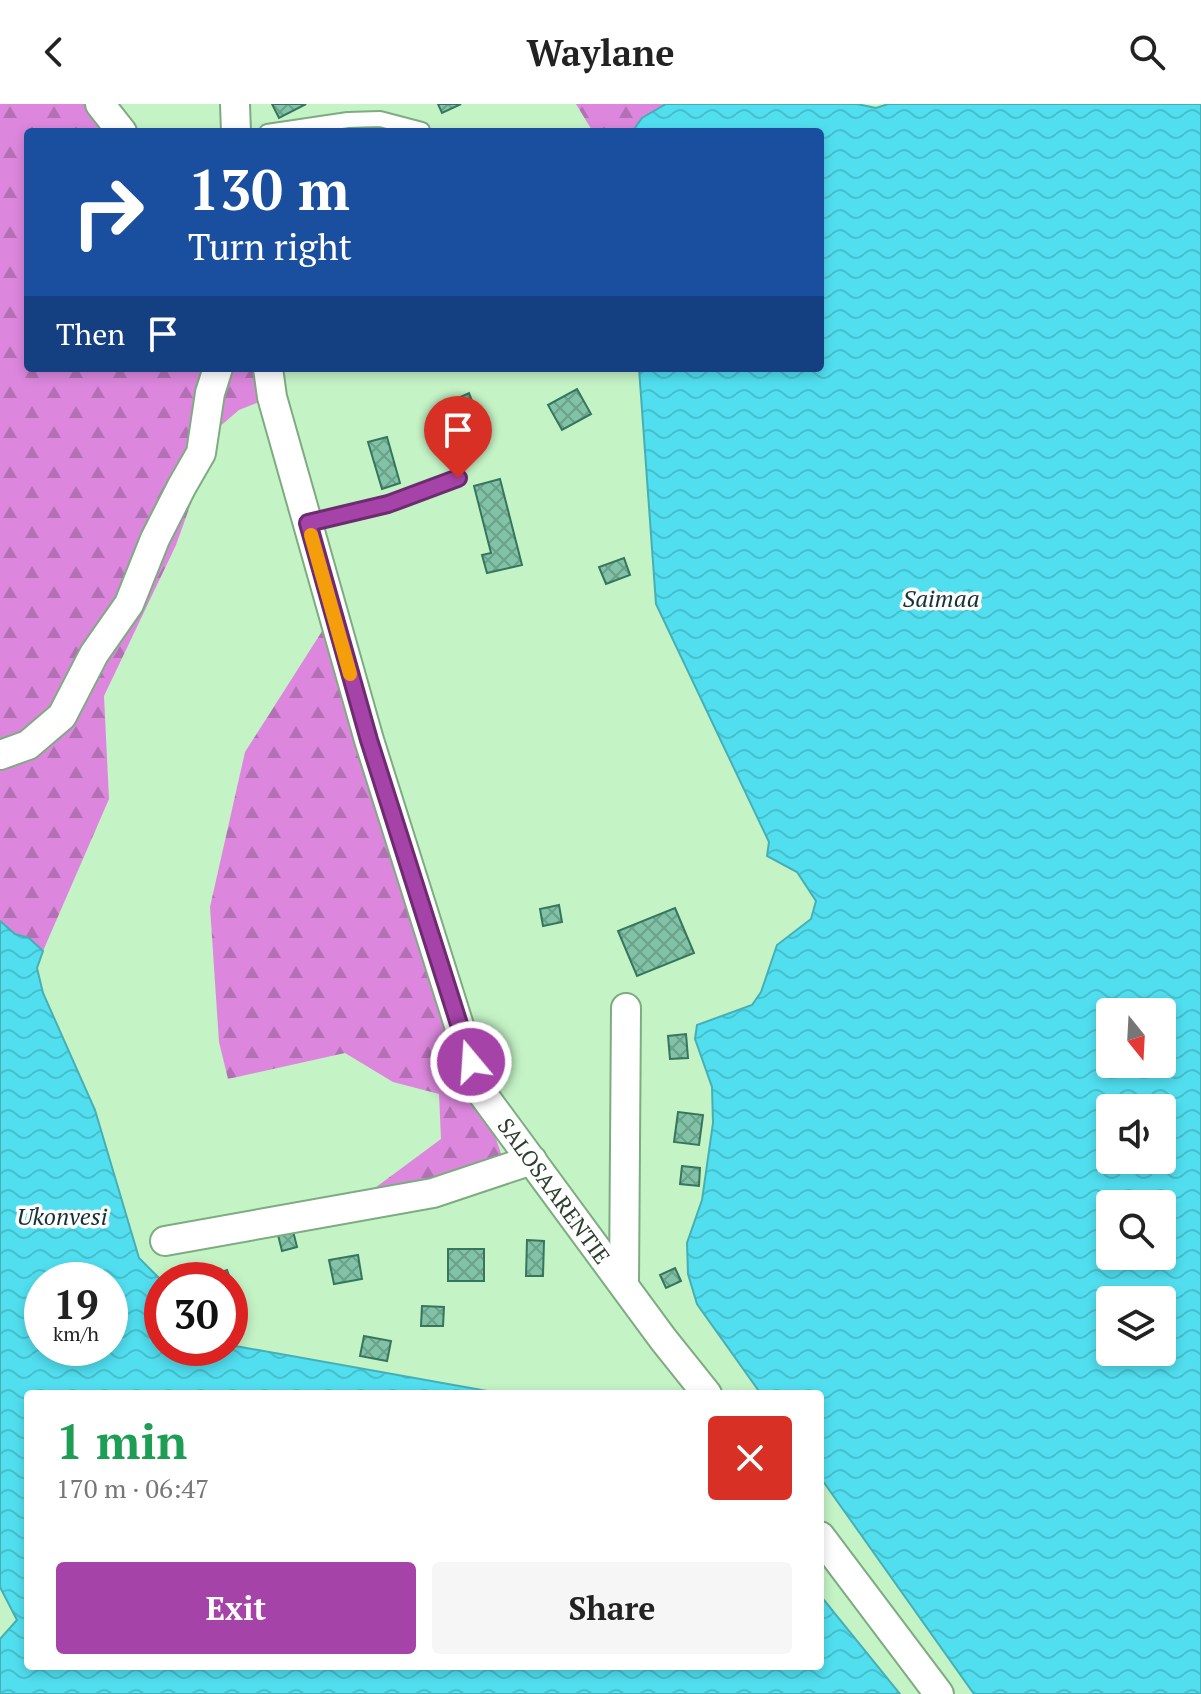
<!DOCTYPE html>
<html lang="en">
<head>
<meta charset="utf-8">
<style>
	:root { --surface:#fff; --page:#f6f6f6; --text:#222; --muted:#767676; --accent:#a643a9 }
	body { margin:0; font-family:"PT Serif",serif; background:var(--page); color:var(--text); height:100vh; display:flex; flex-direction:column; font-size:30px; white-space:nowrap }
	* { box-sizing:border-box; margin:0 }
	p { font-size:26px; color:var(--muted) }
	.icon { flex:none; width:44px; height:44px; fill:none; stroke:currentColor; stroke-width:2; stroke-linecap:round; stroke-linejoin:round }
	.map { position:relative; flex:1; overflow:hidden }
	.drawer { position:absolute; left:24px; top:1286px; width:800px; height:280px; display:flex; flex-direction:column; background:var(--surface); border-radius:8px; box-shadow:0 4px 12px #0003 }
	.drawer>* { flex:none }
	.guide { position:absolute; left:24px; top:24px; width:800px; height:244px; border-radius:8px; box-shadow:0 4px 12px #0003; background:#1a4fa0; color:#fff; overflow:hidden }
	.needle { width:52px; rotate:162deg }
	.controls { position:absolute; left:1096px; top:894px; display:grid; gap:16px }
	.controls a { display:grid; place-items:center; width:80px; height:80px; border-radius:8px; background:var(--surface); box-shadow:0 4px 12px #0003; font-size:40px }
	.speed { position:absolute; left:24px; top:1158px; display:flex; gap:16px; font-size:40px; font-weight:700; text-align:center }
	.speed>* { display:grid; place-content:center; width:104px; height:104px; border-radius:50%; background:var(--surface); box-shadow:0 4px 12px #0003; line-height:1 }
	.speed small { font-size:20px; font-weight:400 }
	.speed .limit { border:12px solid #d22; background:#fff; color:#111 }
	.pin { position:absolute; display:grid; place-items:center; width:68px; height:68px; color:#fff; margin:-82px -34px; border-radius:50% 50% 50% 0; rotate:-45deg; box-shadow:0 0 8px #0007 }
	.pin .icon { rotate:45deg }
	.me { position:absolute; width:88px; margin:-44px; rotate:342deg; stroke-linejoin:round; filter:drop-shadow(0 0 6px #0008) }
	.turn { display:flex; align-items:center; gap:28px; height:168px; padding:0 32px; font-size:36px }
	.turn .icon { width:104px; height:104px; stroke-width:2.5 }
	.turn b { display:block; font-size:56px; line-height:68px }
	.then { display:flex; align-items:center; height:76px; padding:0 32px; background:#0003; gap:16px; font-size:30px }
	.round { display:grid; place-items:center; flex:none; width:84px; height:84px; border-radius:8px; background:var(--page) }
	.headline { display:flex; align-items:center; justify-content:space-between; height:136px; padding:0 32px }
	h1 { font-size:48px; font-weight:800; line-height:60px; color:#1e9e55 }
	.primary-button { display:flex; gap:16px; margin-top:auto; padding:16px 32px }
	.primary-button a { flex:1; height:92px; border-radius:8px; background:var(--accent); color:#fff; font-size:32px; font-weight:800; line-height:92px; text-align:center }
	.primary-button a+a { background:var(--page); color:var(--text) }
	header { display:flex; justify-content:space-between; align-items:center; height:104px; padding:0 32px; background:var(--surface); font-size:36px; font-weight:800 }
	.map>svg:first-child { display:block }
	.forest { fill:url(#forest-firs) }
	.water { fill:url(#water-waves); stroke:#46afb6; stroke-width:2; fill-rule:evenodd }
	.building { fill:url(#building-cross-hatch); stroke:#36765e; stroke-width:2 }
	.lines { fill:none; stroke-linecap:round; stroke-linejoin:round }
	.lane-casing { stroke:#7eab81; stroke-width:18 }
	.street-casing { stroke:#7eab81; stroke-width:32 }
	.lane { stroke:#fff; stroke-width:14 }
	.street { stroke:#fff; stroke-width:28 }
	.route-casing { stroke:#6c2c6e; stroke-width:20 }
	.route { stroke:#a643a9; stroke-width:14 }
	.slow { stroke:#f59e0b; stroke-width:14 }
	.labels { text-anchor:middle; stroke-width:7; stroke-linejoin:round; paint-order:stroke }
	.street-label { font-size:22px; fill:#2c3f2d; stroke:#fff }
	.water-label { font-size:24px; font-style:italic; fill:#153336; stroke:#fff }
</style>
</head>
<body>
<header><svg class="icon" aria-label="back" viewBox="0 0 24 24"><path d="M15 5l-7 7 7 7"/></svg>Waylane<svg class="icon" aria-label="search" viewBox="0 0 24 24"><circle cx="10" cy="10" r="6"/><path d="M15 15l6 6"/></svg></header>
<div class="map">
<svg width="1201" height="1590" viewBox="0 0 1201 1590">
	<defs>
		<pattern id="forest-firs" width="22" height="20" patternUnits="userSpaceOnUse" patternTransform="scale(2)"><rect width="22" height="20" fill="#dc87dd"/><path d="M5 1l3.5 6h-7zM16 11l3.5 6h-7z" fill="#b370b4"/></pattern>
		<pattern id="water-waves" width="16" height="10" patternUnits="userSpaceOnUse" patternTransform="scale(2)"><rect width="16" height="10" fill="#51dff0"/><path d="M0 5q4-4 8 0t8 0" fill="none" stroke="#47c0ce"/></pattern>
		<pattern id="building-cross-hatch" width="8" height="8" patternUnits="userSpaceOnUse" patternTransform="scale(2)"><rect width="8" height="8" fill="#82c3a8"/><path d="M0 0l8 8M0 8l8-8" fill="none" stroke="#6ba089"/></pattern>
	</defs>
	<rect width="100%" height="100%" fill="#c4f3c6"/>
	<g class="forest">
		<polygon points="0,0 100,0 122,28 28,28 28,264 268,264 272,293 239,306 218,324 176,441 104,592 109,695 43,847 29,834 15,830 0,817"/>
		<polygon points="576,0 666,0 642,14 632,28 593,28"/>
		<polygon points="333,510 479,985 506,1064 333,1115 441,1035 439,990 393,978 345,949 228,975 219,938 210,803 245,648"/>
	</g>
	<g class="water">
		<path d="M666,0h191l19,4 12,-4h313v1590h-227l-154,-217v-83h-59l-64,-90 -9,-30 -1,-31 15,-43 11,-77 -1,-36 -17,-48 2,-14 55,-20 9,-13 16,-47 34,-26 5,-18 -19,-29 -30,-16 2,-14 -113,-238 -17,-236h181v-236h-188l10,-14zM1110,908h52v52h-52zM1110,1004h52v52h-52zM1110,1100h52v52h-52zM1110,1196h52v52h-52z"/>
		<path d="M0,817l15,13 14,4 14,13 -6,17 6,25 52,117 44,148 23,23v67h68v-3l274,49h-476v272h792v-71l80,99h-900v-55l17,-19 -17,-33zM42,1176h68v68h-68z"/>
	</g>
	<g class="building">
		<polygon points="272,0 306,0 279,14"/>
		<polygon points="438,0 461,0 442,9"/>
		<polygon points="577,285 591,310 562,326 548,301"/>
		<polygon points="469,289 474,302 461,308 456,295"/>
		<polygon points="454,309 464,345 438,351 428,315"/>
		<polygon points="387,333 400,379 382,385 368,338"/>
		<polygon points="500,375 522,461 487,469 482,451 491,449 474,382"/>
		<polygon points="624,454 630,471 606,480 599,463"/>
		<polygon points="559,801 562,818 543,822 540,805"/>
		<polygon points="675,804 694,849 637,872 618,827"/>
		<polygon points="686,930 688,954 670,955 668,932"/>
		<polygon points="678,1008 703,1011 699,1041 674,1038"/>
		<polygon points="682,1062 700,1064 699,1082 680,1080"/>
		<polygon points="293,1127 297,1143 282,1147 278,1131"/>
		<polygon points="527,1136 544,1137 543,1172 526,1172"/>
		<rect x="448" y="1145" width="36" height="32"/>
		<polygon points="358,1151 362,1175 334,1180 329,1156"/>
		<polygon points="675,1164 681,1177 666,1184 660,1171"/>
		<polygon points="227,1166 239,1199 230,1202 230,1176 209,1176 208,1173"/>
		<polygon points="422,1202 444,1203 443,1222 421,1222"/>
		<polygon points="364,1232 391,1237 387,1257 360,1252"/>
	</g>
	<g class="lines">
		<defs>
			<g id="lane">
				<polyline points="267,28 348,16 380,15 422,26"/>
				<polyline points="308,419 388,400 458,374"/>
			</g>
			<g id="street">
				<polyline points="100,0 122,28"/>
				<polyline points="235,0 236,28"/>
				<polyline points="268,264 272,293 369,636 479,985 663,1235 707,1290"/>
				<polyline points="0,651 28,641 62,612 94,550 129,500 155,435 182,382 201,349 210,289 218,264"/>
				<polyline points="165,1137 433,1089 532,1056"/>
				<polyline points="624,1181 626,904"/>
				<polyline points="820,1432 939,1590"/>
			</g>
		</defs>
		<use href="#lane" class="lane-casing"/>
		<use href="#street" class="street-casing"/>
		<use href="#lane" class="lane"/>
		<use href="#street" class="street"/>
	</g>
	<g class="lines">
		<defs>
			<polyline id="route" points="458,374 388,400 308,419 369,636 471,958"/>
		</defs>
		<use href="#route" class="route-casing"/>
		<use href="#route" class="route"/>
		<polyline class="slow" points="311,431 350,570"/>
	</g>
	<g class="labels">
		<g class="street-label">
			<text transform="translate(554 1087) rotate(54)" y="8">SALOSAARENTIE</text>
		</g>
		<g class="water-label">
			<text x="941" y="503">Saimaa</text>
			<text x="62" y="1121">Ukonvesi</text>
		</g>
	</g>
</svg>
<div class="controls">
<a><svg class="needle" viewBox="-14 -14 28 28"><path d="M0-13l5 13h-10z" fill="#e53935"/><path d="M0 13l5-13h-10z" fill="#767676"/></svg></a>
<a><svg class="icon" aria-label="sound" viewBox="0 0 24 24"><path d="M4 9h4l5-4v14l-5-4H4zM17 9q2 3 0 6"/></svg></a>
<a><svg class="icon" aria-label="search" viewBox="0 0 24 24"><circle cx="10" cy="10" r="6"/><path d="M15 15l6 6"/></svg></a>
<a><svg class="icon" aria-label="layers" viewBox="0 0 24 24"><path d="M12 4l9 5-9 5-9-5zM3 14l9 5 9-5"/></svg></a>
</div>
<div class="speed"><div>19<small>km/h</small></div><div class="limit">30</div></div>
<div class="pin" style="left:458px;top:374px;background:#d93025"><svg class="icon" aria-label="arrive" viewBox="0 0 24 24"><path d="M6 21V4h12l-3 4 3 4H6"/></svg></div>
<svg class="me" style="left:471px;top:958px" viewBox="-20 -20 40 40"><circle r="17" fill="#a643a9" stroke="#fff" stroke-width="3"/><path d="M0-11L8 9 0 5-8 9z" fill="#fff"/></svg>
<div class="guide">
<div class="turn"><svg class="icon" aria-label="right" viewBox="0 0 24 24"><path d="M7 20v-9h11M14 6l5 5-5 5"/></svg><div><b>130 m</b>Turn right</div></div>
<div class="then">Then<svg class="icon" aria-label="arrive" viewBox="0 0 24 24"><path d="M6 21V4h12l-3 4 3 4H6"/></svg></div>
</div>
<section class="drawer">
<div class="headline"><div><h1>1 min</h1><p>170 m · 06:47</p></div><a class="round" style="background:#d93025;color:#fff"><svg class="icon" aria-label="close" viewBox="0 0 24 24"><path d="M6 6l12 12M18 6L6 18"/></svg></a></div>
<div class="primary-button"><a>Exit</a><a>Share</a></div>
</section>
</div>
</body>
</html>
